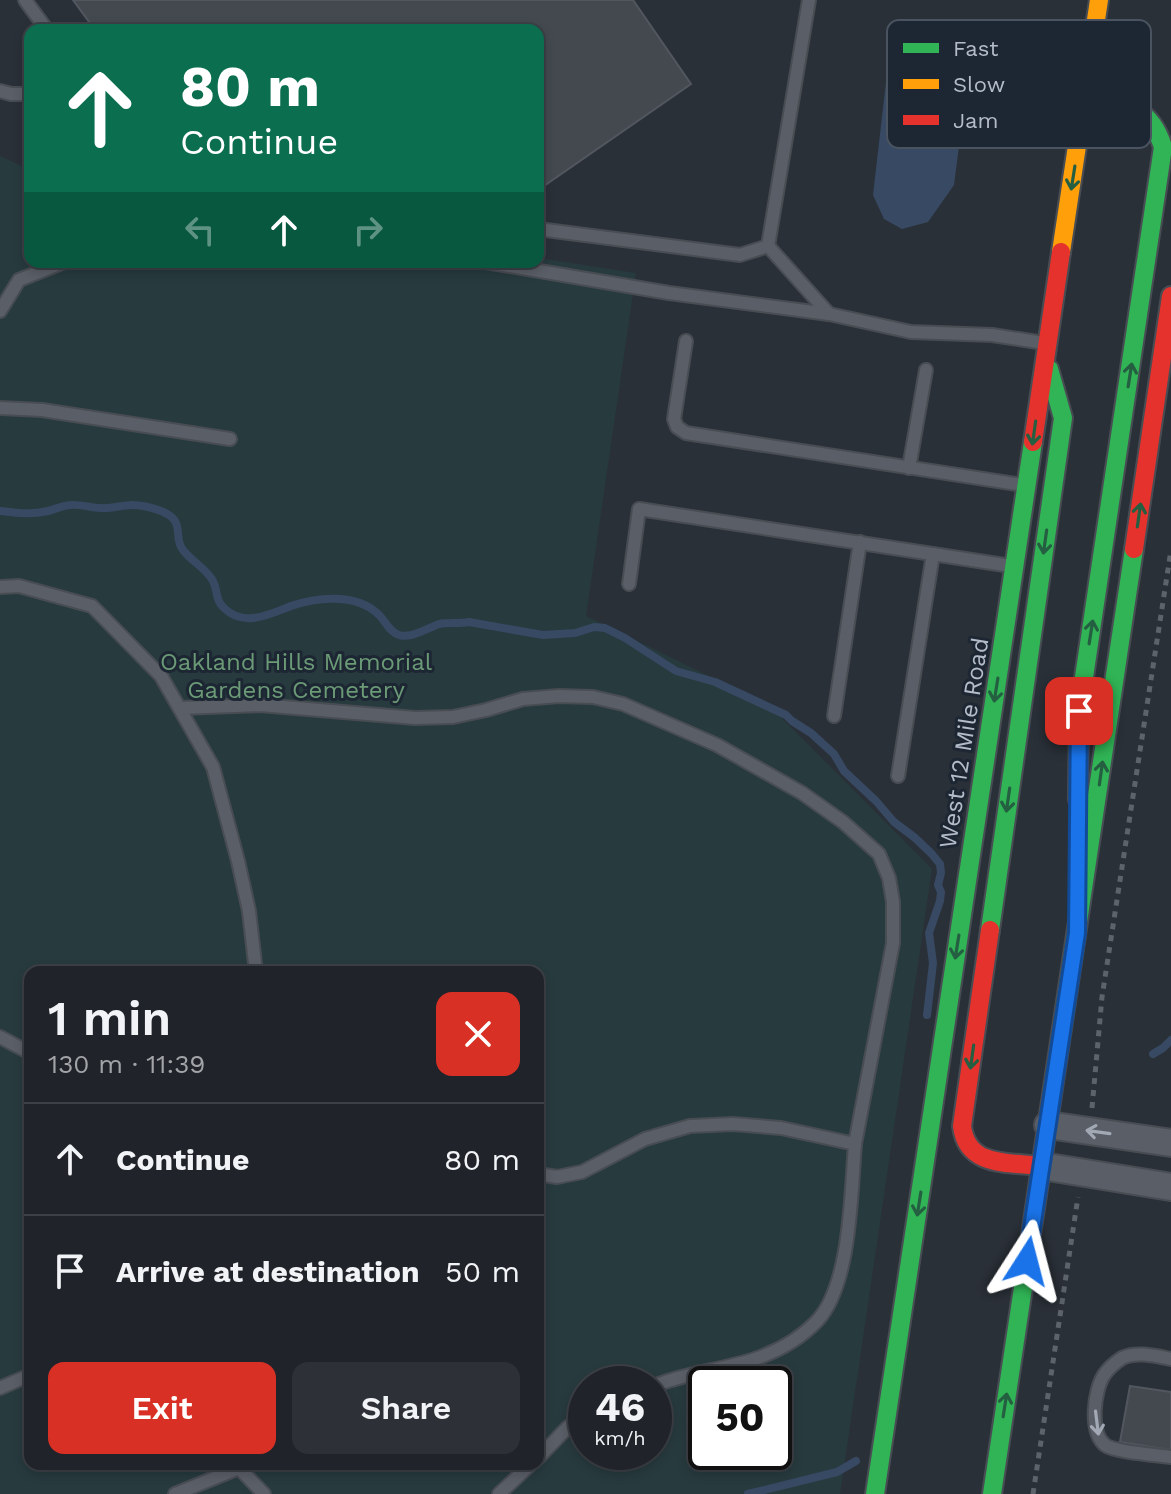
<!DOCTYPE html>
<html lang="en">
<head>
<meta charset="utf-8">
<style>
	:root { --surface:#20242a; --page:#2d3036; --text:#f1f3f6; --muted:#a2a4a8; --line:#3d4147; --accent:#d93025 }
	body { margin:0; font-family:"Work Sans",sans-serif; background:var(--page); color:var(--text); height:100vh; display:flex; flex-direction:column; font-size:30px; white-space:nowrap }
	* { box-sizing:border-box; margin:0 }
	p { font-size:26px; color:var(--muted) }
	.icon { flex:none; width:44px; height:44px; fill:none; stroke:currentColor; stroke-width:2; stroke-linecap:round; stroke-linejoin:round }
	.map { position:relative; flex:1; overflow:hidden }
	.details { position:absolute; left:24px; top:966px; width:520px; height:504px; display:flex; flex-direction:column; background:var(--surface); border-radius:16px; box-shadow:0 4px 12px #0003,0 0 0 2px var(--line) }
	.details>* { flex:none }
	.top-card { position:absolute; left:24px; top:24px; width:520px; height:244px; border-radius:16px; box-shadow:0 4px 12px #0003,0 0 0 2px var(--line); background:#0b6e4f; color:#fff; overflow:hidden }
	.speed { position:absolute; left:568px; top:1366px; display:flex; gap:16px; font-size:40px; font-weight:700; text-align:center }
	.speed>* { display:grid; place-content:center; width:104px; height:104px; border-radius:50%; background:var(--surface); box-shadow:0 4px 12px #0003,0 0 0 2px var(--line); line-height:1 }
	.speed small { font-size:20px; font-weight:400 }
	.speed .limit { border:4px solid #111; border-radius:12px; background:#fff; color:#111 }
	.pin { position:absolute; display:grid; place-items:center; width:68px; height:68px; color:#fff; margin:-34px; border-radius:16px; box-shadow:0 4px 12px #0006 }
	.me { position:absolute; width:88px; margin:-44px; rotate:9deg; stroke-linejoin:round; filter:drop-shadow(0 0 6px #0008) }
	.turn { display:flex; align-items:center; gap:28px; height:168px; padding:0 24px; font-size:36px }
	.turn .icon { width:104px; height:104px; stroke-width:2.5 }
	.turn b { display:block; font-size:56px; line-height:68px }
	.lanes { display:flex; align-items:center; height:76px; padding:0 24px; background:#0003; justify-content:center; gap:40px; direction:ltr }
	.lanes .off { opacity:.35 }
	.round { display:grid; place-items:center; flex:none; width:84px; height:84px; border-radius:16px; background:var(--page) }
	.summary { display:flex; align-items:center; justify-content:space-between; height:136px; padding:0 24px }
	h1 { font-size:48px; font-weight:600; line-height:60px }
	.primary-button { display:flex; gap:16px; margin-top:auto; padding:16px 24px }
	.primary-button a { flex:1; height:92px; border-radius:16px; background:var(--accent); color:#fff; font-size:32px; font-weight:600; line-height:92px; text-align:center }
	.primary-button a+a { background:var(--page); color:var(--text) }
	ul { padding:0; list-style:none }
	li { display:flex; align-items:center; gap:24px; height:112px; padding:0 24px; border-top:2px solid var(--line) }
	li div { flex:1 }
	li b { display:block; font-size:30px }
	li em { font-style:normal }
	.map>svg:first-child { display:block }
	.green { fill:#273a3e; fill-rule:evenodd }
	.water { fill:#384963 }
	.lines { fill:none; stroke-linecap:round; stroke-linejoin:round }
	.stream { stroke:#384963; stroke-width:8 }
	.building { fill:#444950; stroke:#52575f; stroke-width:2 }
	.lane-casing { stroke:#484c53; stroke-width:16 }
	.street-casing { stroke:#484c53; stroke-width:30 }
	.fast-casing { stroke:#484c53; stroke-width:22 }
	.slow-casing { stroke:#484c53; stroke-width:22 }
	.jam-casing { stroke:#484c53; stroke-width:22 }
	.path { stroke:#5d636a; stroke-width:5; stroke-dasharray:6 6; stroke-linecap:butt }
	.lane { stroke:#5a5e66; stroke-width:12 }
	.street { stroke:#5a5e66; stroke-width:26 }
	.fast { stroke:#30b455; stroke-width:18 }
	.slow { stroke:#ff9f0a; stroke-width:18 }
	.jam { stroke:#e5322d; stroke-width:18 }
	.oneway { stroke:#255f41 }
	.oneway2 { stroke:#a2a9b5 }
	.route-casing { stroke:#114b97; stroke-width:20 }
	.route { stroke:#1a73e8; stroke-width:14 }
	.labels { text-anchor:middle; stroke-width:6; stroke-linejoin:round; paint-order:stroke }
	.park-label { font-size:24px; fill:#6b9a76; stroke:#1d2633 }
	.street-label { font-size:24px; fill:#b4bcc9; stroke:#1d2633 }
	.key { fill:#1d2633; stroke:#4a5360; stroke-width:2 }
	.key-label { font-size:22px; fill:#b4bcc9 }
</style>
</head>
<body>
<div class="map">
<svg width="1171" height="1494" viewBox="0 0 1171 1494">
	<rect width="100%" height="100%" fill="#2a3038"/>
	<path class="green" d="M0,156l30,14v92h508v-4l98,15 -50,343 184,90 162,163 -92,625h-840zM30,972h508v492h-508zM586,1384h68v68h-68zM706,1384h68v68h-68z"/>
	<polygon class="water" points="897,20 928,25 961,57 963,114 954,185 928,222 902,229 884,219 873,195 892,30"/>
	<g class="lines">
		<g class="stream">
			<path d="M0,511c17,2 31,4 48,0 8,-2 16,-6 23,-6 10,-1 20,3 30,3 10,1 21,-3 31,-3 8,0 21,3 29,6 26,10 11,25 22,39 9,12 23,18 30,31 5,10 2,19 11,27 20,20 46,6 67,-2 26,-9 65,-13 87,8 7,6 11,18 21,21 11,4 29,-7 40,-11 10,-2 20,0 30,-2l74,13 32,-2 19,-6 11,1 20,10 51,33 39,11 71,33 6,6 19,12 23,21 10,17 32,30 18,21 20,15 17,16 9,11 1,9 -3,12 3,7 -1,9 -11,32 4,30 -6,52"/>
			<polyline points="1153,1054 1163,1048 1171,1040"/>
			<polyline points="748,1494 837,1472 856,1461"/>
		</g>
	</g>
	<g class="building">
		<polygon points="73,0 633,0 691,84 538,190 538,30 95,30"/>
		<polygon points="1130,1386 1171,1392 1171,1450 1120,1442"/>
	</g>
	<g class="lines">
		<defs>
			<g id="lane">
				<polyline points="25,0 47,30"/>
				<polyline points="0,91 11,94 30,94"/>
				<polyline points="538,229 740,255 768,246"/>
				<polyline points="768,246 809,0"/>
				<polyline points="768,246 829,314"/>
				<polyline points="486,262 669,293 829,314 911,332 992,335 1044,343"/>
				<polyline points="0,311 19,280 64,262"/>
				<polyline points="686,341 674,419 677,427 686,433 1023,485"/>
				<polyline points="0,408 42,410 230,439"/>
				<polyline points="909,468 926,370"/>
				<polyline points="629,584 639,509 1011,566"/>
				<polyline points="0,587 19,586 92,606 161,676 213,767 238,861 249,911 256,972"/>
				<polyline points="181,708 260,705 415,718 453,717 486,710 523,699 559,696 593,697 623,704 717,745 802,793 843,822 879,854 889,878 893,902 893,943 855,1144"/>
				<polyline points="834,716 860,542"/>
				<polyline points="898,776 933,554"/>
				<polyline points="0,1037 30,1053"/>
				<path d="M538,1174l19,3 25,-5 63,-33 45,-13 43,-2 48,4 74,16c-4,48 -4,141 -38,177 -17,18 -39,30 -62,38 -33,11 -71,14 -101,27"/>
				<path d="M1171,1359c-15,-3 -35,-8 -49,-1 -6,4 -14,11 -18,17 -10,15 -15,57 1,70 9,7 52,10 66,12"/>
				<polyline points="0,1388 30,1375"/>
				<polyline points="538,1458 568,1427 586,1417"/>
				<polyline points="239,1468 264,1494"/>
				<polyline points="175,1494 239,1468 240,1464"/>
				<polyline points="499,1494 531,1464"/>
			</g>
			<g id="street">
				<polyline points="1048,1125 1171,1143"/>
				<polyline points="1042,1166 1171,1187"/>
			</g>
			<g id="fast">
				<path d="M1078,799l1,-88 84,-564c-14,-44 -39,-41 -79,-46"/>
				<polyline points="990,930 1063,418 1049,369"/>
				<polyline points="875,1494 1033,442"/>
				<polyline points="992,1494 1134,549"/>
			</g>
			<polyline id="slow" points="1061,252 1099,0"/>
			<g id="jam">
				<polyline points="1033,442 1061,252"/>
				<polyline points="1134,549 1171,296"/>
				<path d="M990,930l-28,196c5,42 47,36 80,40"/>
			</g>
		</defs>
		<use href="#lane" class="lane-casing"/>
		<use href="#street" class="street-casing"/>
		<use href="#fast" class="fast-casing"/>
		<use href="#slow" class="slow-casing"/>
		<use href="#jam" class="jam-casing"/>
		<g class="path">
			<polyline points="1092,1108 1102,997 1171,550"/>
			<polyline points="1033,1494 1078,1197"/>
		</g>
		<use href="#lane" class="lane"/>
		<use href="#street" class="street"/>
		<use href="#fast" class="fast"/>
		<use href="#slow" class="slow"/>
		<use href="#jam" class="jam"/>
	</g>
	<defs><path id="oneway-shaft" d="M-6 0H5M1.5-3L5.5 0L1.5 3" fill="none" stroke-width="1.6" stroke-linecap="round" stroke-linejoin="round" transform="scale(2)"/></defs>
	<g class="oneway">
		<use href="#oneway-shaft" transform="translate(1073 178) rotate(99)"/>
		<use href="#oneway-shaft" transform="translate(1130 375) rotate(-81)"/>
		<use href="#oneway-shaft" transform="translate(1034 433) rotate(98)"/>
		<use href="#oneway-shaft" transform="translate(1139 515) rotate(-82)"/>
		<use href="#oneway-shaft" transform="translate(1045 542) rotate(98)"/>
		<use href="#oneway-shaft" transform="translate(1091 632) rotate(-81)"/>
		<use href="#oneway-shaft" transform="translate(996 690) rotate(99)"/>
		<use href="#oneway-shaft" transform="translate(1101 773) rotate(-82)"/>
		<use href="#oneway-shaft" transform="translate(1008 800) rotate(98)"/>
		<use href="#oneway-shaft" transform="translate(957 947) rotate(99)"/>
		<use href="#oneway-shaft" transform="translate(972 1057) rotate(98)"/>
		<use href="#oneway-shaft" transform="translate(919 1204) rotate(99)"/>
		<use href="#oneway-shaft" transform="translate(1005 1405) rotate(-81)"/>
	</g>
	<g class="oneway2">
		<use href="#oneway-shaft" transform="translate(1098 1132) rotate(-172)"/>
		<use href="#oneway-shaft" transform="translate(1097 1423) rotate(83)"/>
	</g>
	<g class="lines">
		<defs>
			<polyline id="route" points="1027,1261 1077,933 1079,711"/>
		</defs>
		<use href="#route" class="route-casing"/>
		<use href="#route" class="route"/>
	</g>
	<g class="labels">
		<g class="park-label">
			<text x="296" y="670">Oakland Hills Memorial<tspan x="296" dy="28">Gardens Cemetery</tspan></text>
		</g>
		<g class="street-label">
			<text transform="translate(964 743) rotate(-81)" y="8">West 12 Mile Road</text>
		</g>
	</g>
	<rect x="887" y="20" width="264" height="128" rx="12" class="key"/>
	<rect x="903" y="43" width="36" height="10" fill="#30b455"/>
	<rect x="903" y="79" width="36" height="10" fill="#ff9f0a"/>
	<rect x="903" y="115" width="36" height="10" fill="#e5322d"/>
	<g class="key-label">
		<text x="953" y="56">Fast</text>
		<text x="953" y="92">Slow</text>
		<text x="953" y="128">Jam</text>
	</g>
</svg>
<div class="speed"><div>46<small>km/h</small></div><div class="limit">50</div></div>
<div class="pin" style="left:1079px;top:711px;background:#d93025"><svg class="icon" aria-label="arrive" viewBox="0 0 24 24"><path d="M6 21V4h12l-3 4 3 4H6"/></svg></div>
<svg class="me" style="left:1027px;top:1261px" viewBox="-20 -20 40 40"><path d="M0-17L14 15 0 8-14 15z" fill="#1a73e8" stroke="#fff" stroke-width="4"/></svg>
<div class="top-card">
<div class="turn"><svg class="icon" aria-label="ahead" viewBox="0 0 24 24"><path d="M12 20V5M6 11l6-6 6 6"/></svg><div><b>80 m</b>Continue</div></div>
<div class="lanes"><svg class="icon off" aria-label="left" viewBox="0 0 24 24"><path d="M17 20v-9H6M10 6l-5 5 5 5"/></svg><svg class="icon" aria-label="ahead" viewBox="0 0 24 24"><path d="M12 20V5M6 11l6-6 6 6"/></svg><svg class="icon off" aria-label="right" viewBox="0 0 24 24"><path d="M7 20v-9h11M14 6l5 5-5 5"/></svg></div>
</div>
<section class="details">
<div class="summary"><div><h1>1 min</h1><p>130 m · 11:39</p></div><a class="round" style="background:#d93025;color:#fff"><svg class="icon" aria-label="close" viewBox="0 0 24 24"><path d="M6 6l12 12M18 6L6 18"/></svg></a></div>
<ul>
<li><svg class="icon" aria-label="ahead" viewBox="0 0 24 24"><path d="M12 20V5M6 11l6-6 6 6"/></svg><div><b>Continue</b></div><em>80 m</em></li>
<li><svg class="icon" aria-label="arrive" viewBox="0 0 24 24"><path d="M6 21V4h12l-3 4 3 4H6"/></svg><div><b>Arrive at destination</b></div><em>50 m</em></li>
</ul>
<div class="primary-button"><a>Exit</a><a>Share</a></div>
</section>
</div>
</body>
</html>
